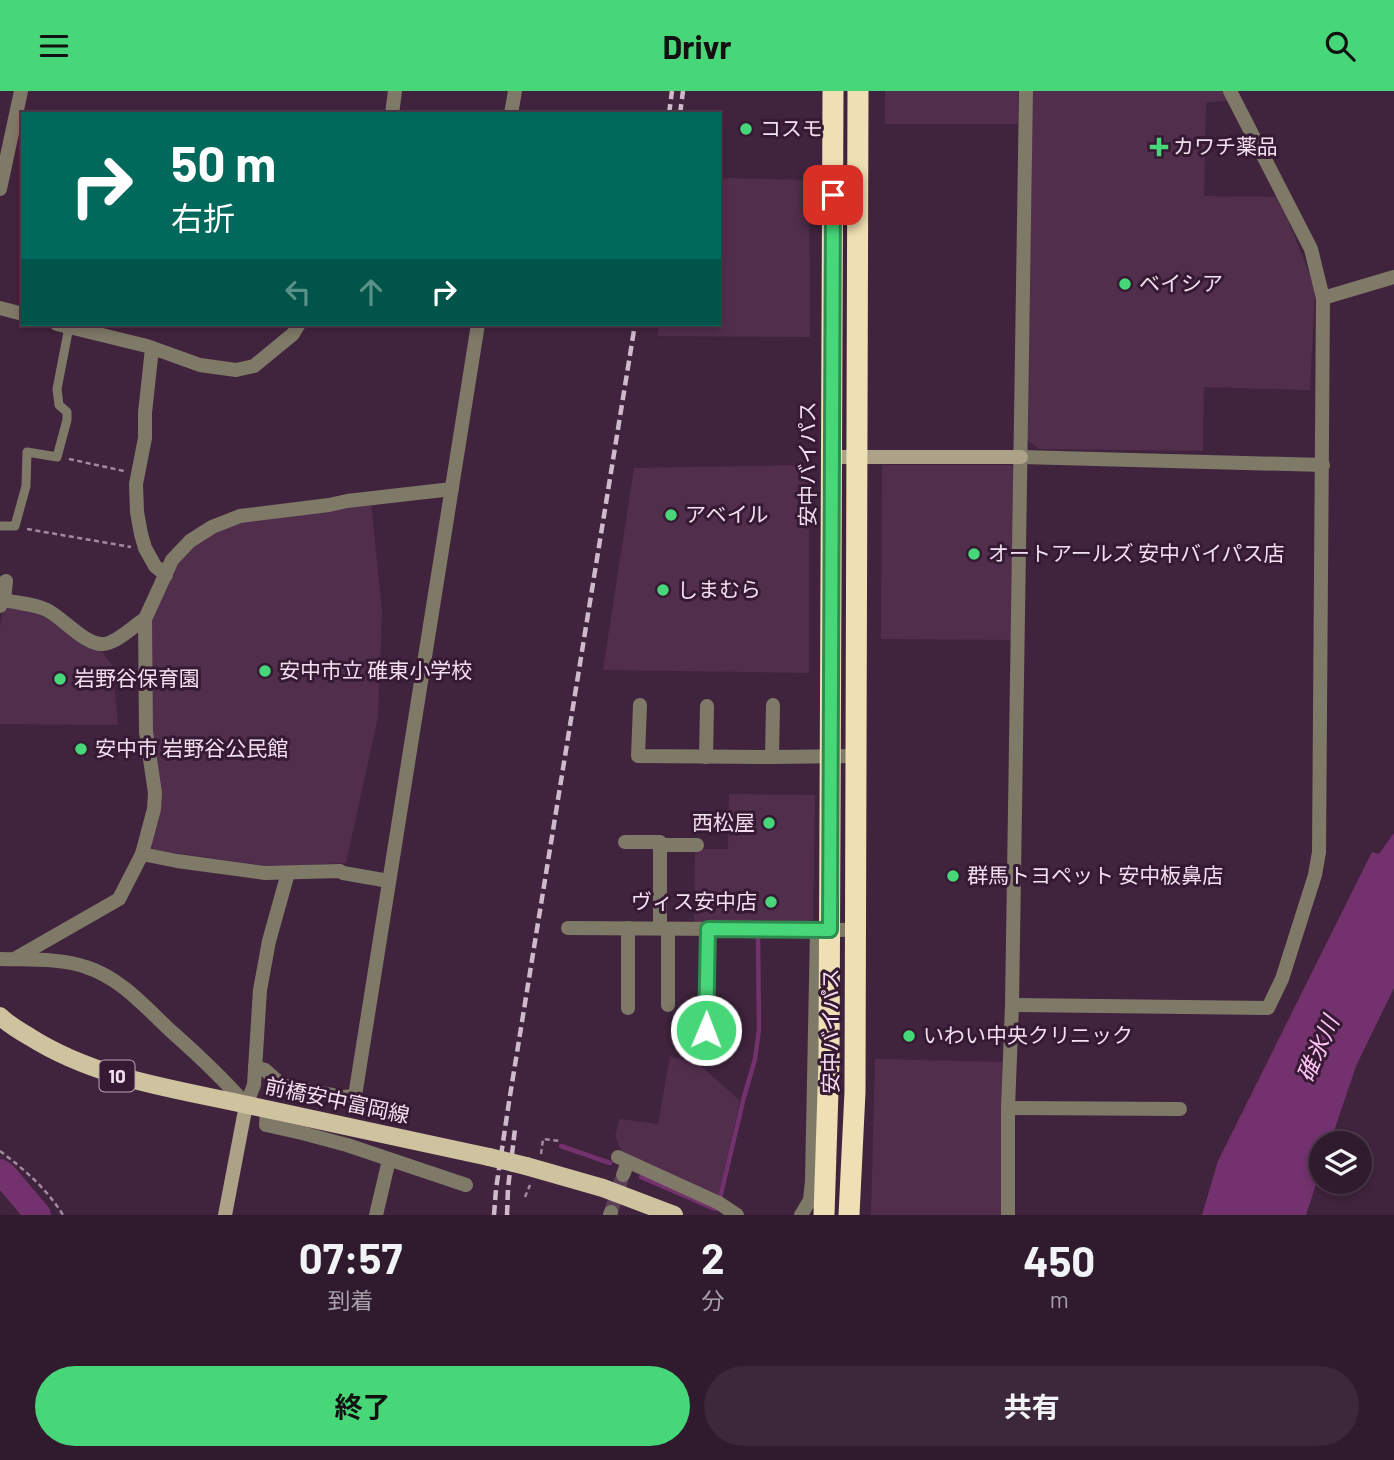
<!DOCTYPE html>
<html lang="ja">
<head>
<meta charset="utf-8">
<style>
	:root { --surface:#301b2e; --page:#3c283a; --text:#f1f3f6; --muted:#a8a1aa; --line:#4b394a; --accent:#47d779 }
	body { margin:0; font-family:Barlow,"Noto Sans JP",sans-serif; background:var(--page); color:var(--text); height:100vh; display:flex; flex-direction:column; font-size:26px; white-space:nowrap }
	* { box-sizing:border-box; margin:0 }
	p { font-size:23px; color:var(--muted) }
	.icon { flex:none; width:38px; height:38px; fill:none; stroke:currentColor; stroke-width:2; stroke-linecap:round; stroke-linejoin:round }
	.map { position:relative; height:1124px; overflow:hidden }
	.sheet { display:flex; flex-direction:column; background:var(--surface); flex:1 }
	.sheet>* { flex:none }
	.guide { position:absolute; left:21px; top:21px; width:700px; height:214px; border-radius:0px; box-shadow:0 4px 10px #0003,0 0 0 2px var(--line); background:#00695c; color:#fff; overflow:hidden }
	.tools { position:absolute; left:1309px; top:1040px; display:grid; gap:14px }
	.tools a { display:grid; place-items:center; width:63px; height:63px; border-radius:50%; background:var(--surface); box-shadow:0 4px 10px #0003,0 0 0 2px var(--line); font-size:35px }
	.pin { position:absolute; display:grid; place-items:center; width:60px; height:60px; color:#fff; margin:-30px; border-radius:14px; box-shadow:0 4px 10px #0006 }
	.me { position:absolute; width:77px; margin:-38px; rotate:1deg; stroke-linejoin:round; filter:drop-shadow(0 0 5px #0008) }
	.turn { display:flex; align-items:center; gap:24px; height:147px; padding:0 35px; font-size:32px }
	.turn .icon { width:91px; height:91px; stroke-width:2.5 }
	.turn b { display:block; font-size:49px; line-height:60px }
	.lanes { display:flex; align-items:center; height:66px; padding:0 35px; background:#0003; justify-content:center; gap:35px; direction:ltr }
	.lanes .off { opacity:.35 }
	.eta { display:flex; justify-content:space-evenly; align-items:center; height:119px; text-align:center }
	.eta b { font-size:42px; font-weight:700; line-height:49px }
	.primary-button { display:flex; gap:14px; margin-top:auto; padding:14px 35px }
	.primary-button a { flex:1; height:80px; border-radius:42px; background:var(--accent); color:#111; font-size:28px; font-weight:700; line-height:80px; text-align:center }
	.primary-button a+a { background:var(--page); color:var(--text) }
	header { display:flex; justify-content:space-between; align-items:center; height:91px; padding:0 35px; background:var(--accent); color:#111; font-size:32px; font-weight:700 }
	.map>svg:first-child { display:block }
	.built { fill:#502e4c }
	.water { fill:#73326d }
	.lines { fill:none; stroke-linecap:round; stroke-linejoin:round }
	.stream { stroke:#73326d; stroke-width:4.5 }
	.river { stroke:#73326d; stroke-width:26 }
	.street-tunnel { stroke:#5b4058; stroke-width:14; stroke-dasharray:14 7; stroke-linecap:butt }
	.path { stroke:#a18a9e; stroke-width:2.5; stroke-dasharray:5 3.5; stroke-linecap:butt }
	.lane { stroke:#7f7968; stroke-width:9 }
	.street { stroke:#7f7968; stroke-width:14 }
	.secondary { stroke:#aca287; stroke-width:14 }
	.primary { stroke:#cfc29f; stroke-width:18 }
	.highway { stroke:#eedfb4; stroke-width:21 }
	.rail { stroke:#cfbacc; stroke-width:4.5; stroke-dasharray:10 5; stroke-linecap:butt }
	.primary-bridge { stroke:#cfc29f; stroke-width:18 }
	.route-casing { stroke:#2e8c4f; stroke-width:18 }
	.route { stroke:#47d779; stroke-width:12 }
	.poi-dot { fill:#47d779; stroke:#361a33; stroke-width:2.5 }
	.labels { text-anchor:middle; stroke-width:6; stroke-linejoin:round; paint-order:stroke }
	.shield { fill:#361a33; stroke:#baa4b7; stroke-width:2 }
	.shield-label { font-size:19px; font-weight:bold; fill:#f2dfef }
	.poi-label { font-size:21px; fill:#f2dfef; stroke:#361a33; text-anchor:start }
	.street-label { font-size:21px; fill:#f2dfef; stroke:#361a33 }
	.water-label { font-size:23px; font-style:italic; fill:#fec5f6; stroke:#361a33 }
</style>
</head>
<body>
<header><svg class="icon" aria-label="menu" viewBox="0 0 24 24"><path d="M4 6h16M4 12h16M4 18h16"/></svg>Drivr<svg class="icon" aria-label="search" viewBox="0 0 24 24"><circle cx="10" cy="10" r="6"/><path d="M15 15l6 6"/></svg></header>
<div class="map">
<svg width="1394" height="1124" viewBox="0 0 1394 1124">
	<rect width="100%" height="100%" fill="#40243d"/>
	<g class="built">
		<rect x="885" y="0" width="133" height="33"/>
		<polygon points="1033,0 1226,0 1231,10 1206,11 1204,105 1279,106 1315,197 1310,299 1204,296 1203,360 1039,358 1027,349"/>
		<polygon points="719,87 809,89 810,246 657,245 659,233 719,233"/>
		<polygon points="809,374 809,582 603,579 634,377"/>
		<polygon points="882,374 1011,374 1015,379 1013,549 881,548"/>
		<polygon points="371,411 382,520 378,626 346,772 275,776 154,759 151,751 152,646 150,533 174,477 192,455 212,441 243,430"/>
		<polygon points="13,514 45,522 101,559 112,574 118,634 0,633 0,536 3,520"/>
		<polygon points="729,703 815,704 813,832 694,831 695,758 728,758"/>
		<polygon points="670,965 699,973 740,1010 718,1107 623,1063 615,1045 620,1028 658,1033"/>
		<polygon points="875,968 1002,971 1004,1124 871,1124"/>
	</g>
	<polygon class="water" points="1394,742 1394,897 1356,975 1330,1052 1321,1052 1321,1078 1306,1124 1202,1124 1218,1070 1372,761 1379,763"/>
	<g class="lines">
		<g class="stream">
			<polyline points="561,1055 610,1072"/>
			<polyline points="641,1086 715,1118"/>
			<polyline points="720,1107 744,1006 755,968 759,938 758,845"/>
		</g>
		<polyline class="river" points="0,1081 5,1085 38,1124"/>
		<polyline class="street-tunnel" points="611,1121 623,1084"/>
		<g class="path">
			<polyline points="69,368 124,380"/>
			<polyline points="27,438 131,456"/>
			<path d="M0,1060c24,18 47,38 63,64"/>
			<polyline points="541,1063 543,1048 560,1050"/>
			<polyline points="525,1106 530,1094"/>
		</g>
		<polyline class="lane" points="0,435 15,435 26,395 27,361 57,366 67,329 67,321 59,314 57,298 69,236"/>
		<g class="street">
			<polyline points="392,23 395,0"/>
			<polyline points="511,23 515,0"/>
			<polyline points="0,98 21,0"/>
			<polyline points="1323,207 1394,186"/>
			<polyline points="0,217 23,223"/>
			<polyline points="57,233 147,255 200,274 236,279 254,275 293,243 299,233"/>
			<polyline points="152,257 145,322 145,347 136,393 137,421 141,443 145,457 155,475 166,484"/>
			<polyline points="1021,366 1323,374"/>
			<path d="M4,509c13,3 31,4 43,10 16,8 38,35 56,34 13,0 31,-19 42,-25"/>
			<polyline points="0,515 4,509 6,490"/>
			<polyline points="640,614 638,665 772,666 856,665"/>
			<polyline points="706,666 707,615"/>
			<polyline points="772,666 773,614"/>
			<polyline points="625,751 660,751 660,837"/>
			<polyline points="660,754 697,754"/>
			<polyline points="142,763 154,718 155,702 146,641 145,528 172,469 190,450 212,436 240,425 329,414 347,410 452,398"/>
			<polyline points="568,837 856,839"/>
			<polyline points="668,838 668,914"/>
			<polyline points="16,867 119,808 142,763 177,770 265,782 340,780 343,782 389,790"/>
			<path d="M0,868c28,1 60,-1 86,8 35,11 60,41 86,65 26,23 51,46 74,73l8,-20 6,-95 9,-49 19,-68"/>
			<polyline points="1012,914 1268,917 1282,888 1315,784 1319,761 1323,207 1311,158 1230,0"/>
			<polyline points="628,917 628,837"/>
			<polyline points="706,939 708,838"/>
			<polyline points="255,976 265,979 282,994 343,1006 355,1005 478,233"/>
			<polyline points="1008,1017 1180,1018"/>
			<polyline points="267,1019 266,1034 302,1042 347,1054 466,1094"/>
			<polyline points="618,1066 719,1112 737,1124"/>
			<polyline points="623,1084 628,1071"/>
			<polyline points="376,1124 389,1069"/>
			<polyline points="610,1124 611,1121"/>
			<polyline points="801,1124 810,1109 812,1090 817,839"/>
			<polyline points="1008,1124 1008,1017 1012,914 1026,0"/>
		</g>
		<g class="secondary">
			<polyline points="833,366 1021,366"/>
			<polyline points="225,1124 246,1014"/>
		</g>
		<g class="primary">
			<path d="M0,925c9,9 20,15 30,21 65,41 140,51 213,67 82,18 164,36 246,53"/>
			<polyline points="526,1075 603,1097 674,1124"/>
		</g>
		<g class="highway">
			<polyline points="824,1124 829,969 833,0"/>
			<polyline points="849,1124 855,1001 858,0"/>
		</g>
		<g class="rail">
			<polyline points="669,23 672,0"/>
			<polyline points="680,23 683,0"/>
			<polyline points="494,1124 496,1098 509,1011 635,233"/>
			<polyline points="507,1124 508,1097 515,1038"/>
		</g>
		<polyline class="primary-bridge" points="489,1066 526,1075"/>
	</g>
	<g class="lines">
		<defs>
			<polyline id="route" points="706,939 708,838 830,839 833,104"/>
		</defs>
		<use href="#route" class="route-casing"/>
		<use href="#route" class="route"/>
	</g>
	<g class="poi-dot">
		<circle cx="746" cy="38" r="7"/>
		<path d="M1155.5 45.5h7v7h7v7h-7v7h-7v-7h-7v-7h7z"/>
		<circle cx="1125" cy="193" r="7"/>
		<circle cx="671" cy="424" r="7"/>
		<circle cx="974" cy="463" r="7"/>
		<circle cx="663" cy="499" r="7"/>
		<circle cx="265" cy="580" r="7"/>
		<circle cx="60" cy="588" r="7"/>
		<circle cx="81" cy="658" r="7"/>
		<circle cx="769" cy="732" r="7"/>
		<circle cx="953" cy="785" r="7"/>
		<circle cx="771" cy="811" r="7"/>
		<circle cx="909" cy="945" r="7"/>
	</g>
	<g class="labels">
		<rect class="shield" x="99.5" y="969.5" width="35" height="31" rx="5"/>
		<g class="shield-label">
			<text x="117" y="992">10</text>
		</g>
		<g class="poi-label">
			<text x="760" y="45">コスモ</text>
			<text x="1173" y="63">カワチ薬品</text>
			<text x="1139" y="200">ベイシア</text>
			<text x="685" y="431">アベイル</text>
			<text x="988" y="470">オートアールズ 安中バイパス店</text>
			<text x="677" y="506">しまむら</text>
			<text x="279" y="587">安中市立 碓東小学校</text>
			<text x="74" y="595">岩野谷保育園</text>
			<text x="95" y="665">安中市 岩野谷公民館</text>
			<text x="755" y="739" text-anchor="end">西松屋</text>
			<text x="967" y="792">群馬トヨペット 安中板鼻店</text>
			<text x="757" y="818" text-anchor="end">ヴィス安中店</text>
			<text x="923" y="952">いわい中央クリニック</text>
		</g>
		<g class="street-label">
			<text transform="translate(808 373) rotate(-90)" y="7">安中バイパス</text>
			<text transform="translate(831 940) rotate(-90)" y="7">安中バイパス</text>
			<text transform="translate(337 1010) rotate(12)" y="7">前橋安中富岡線</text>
		</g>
		<g class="water-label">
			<text transform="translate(1318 958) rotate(-66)" y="8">碓氷川</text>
		</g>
	</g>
</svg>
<div class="tools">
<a><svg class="icon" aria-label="layers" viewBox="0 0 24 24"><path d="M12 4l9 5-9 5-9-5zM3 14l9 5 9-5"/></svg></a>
</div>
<div class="pin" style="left:833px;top:104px;background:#d93025"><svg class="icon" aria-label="arrive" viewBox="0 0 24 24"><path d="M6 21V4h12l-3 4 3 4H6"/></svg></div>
<svg class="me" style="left:706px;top:939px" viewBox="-20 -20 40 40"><circle r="17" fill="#47d779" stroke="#fff" stroke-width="3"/><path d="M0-11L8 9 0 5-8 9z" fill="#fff"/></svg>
<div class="guide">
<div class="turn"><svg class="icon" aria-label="right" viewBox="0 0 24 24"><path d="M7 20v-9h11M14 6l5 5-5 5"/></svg><div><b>50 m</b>右折</div></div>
<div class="lanes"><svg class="icon off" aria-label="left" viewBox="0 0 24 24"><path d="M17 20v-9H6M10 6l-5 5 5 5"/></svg><svg class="icon off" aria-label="ahead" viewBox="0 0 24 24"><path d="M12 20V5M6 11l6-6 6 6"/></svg><svg class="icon" aria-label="right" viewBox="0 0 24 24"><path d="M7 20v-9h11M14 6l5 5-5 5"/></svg></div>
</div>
</div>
<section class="sheet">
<div class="eta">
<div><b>07:57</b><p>到着</p></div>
<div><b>2</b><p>分</p></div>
<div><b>450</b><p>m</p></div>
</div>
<div class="primary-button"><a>終了</a><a>共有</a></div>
</section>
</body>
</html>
